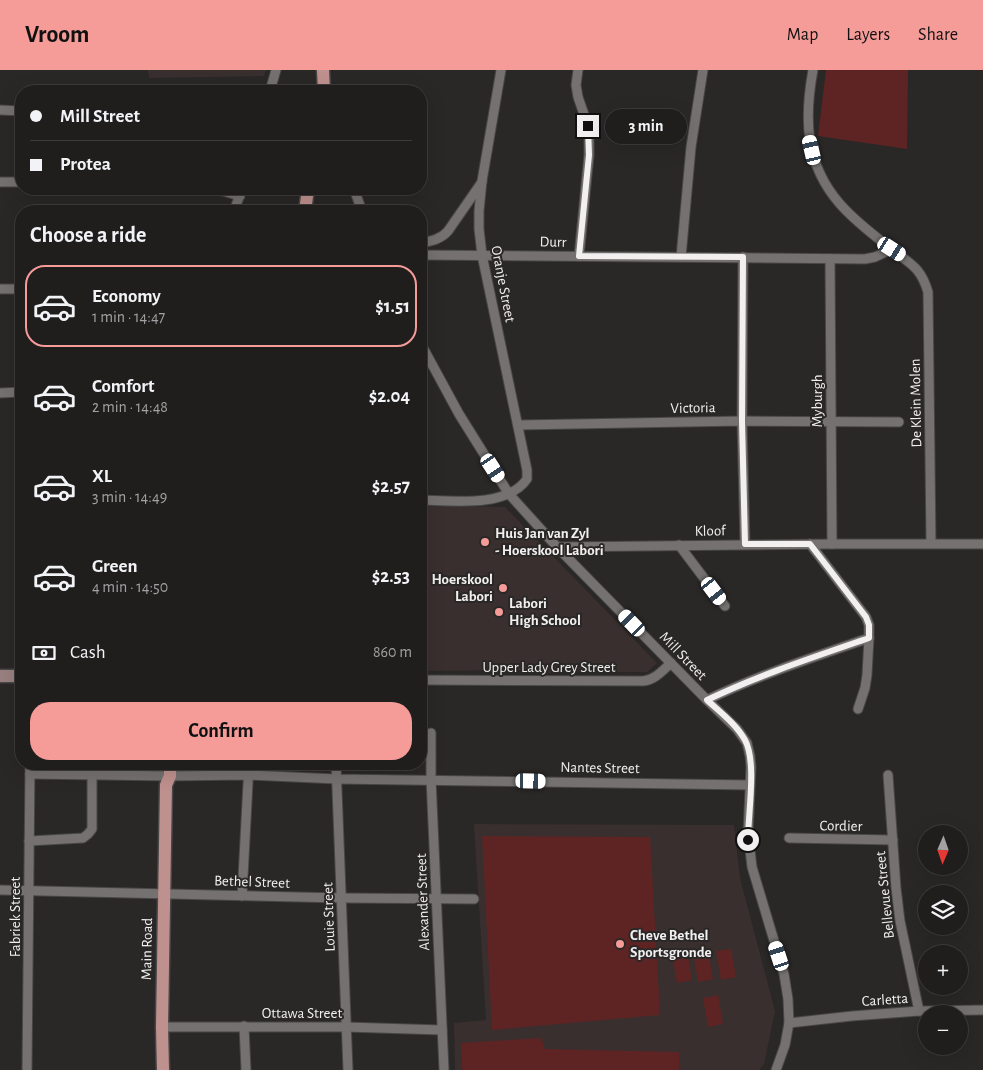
<!DOCTYPE html>
<html lang="en">
<head>
<meta charset="utf-8">
<style>
	:root { --surface:#201d1d; --page:#282626; --text:#f1f3f6; --muted:#a2a2a4; --line:#3d3b3b; --accent:#f59b98 }
	body { margin:0; font-family:"Alegreya Sans",sans-serif; background:var(--page); color:var(--text); height:100vh; display:flex; flex-direction:column; font-size:19px; white-space:nowrap }
	* { box-sizing:border-box; margin:0 }
	p { font-size:16px; color:var(--muted) }
	.icon { flex:none; width:28px; height:28px; fill:none; stroke:currentColor; stroke-width:2; stroke-linecap:round; stroke-linejoin:round }
	.map { position:relative; flex:1; overflow:hidden }
	.panel { position:absolute; left:15px; top:135px; width:412px; height:565px; display:flex; flex-direction:column; background:var(--surface); border-radius:20px; box-shadow:0 5px 20px #0002,0 0 0 1px var(--line) }
	.panel>* { flex:none }
	.banner { position:absolute; left:15px; top:15px; width:412px; height:110px; border-radius:20px; box-shadow:0 5px 20px #0002,0 0 0 1px var(--line); display:grid; align-content:center; height:110px; padding:0 15px; background:var(--surface) }
	.needle { width:32px; rotate:182deg }
	.fabs { position:absolute; left:918px; top:755px; display:grid; gap:10px }
	.fabs a { display:grid; place-items:center; width:50px; height:50px; border-radius:50%; background:var(--surface); box-shadow:0 5px 20px #0002,0 0 0 1px var(--line); font-size:25px }
	.end { position:absolute; width:22px; height:22px; margin:-11px; border:6px solid #f1efef; background:#111; box-shadow:0 0 0 2px #111 }
	.from { border-radius:50% }
	.bubble { position:absolute; height:35px; border-radius:18px; background:var(--surface); box-shadow:0 5px 20px #0002,0 0 0 1px var(--line); font-size:16px; font-weight:600; line-height:35px; text-align:center }
	.car { position:absolute; width:15px; height:30px; margin:-15px -8px; border-radius:6px; box-shadow:0 0 4px 1px #0007; background:linear-gradient(#fff 24%,#345 0 40%,#fff 0 76%,#345 0 86%,#fff 0) }
	.banner b { display:flex; align-items:center; gap:18px; height:48px; font-size:19px }
	.banner b+b { border-top:1px solid var(--line) }
	.banner i { width:12px; height:12px; background:var(--text) }
	ul { padding:0; list-style:none }
	li { display:flex; align-items:center; gap:15px; height:82px; margin:0 10px 8px; padding:0 5px; border:2px solid transparent; border-radius:20px }
	li div { flex:1 }
	li b { display:block; font-size:19px }
	li em { font-style:normal; font-weight:600 }
	li.active { border-color:var(--accent) }
	li>.icon { width:45px; height:45px; stroke-width:1.5 }
	h2 { padding:0 15px; font-size:22px; line-height:60px }
	.pay { display:flex; align-items:center; gap:12px; height:55px; padding:0 15px; font-size:19px }
	.pay p { margin-inline-start:auto }
	.cta { display:flex; gap:10px; margin-top:auto; padding:10px 15px }
	.cta a { flex:1; height:58px; border-radius:20px; background:var(--accent); color:#111; font-size:20px; font-weight:600; line-height:58px; text-align:center }
	header { display:flex; align-items:center; gap:30px; box-sizing:border-box; height:70px; padding:0 25px; background:var(--accent); color:#111 }
	header strong { font-size:24px }
	nav { display:flex; gap:28px; margin-inline-start:auto; font-size:18px }
	.map>svg:first-child { display:block }
</style>
</head>
<body>
<header>
<strong>Vroom</strong>
<nav><a>Map</a><a>Layers</a><a>Share</a></nav>
</header>
<div class="map">
<svg width="983" height="1000" viewBox="0 0 983 1000">
	<rect width="100%" height="100%" fill="#2a2727"/>
	<!-- built -->
	<g fill="#392f2e">
		<path d="M148,0h118l-2,6 -115,2z"/>
		<path d="M422,435l83,2 152,156 -10,9h-12l-112,1 -2,-3 -100,1z"/>
		<path d="M474,754l260,1 6,53 35,133 -11,53 -5,6h-304l-1,-47 32,-3z"/>
	</g>
	<!-- green -->
	<g fill="#5e2424">
		<path d="M826,0h82l-1,79 -89,-13z"/>
		<path d="M482,766l168,1 10,178 -168,15z"/>
		<path d="M731,879l5,28 -15,3 -5,-29z"/>
		<path d="M708,880l5,29 -15,3 -5,-29z"/>
		<path d="M687,882l5,28 -15,3 -5,-29z"/>
		<path d="M718,925l5,29 -15,3 -5,-29z"/>
		<path d="M541,968l4,11 134,3v18h-217l-1,-27z"/>
	</g>
	<g fill="none" stroke-linecap="round" stroke-linejoin="round">
		<defs>
			<g id="street">
				<path d="M578,0l-2,15 2,12 10,29 1,10v19l-10,101"/>
				<path d="M813,0c-9,49 -8,94 27,134 14,16 32,30 49,43 20,17 31,18 39,45l3,251"/>
				<path d="M270,21l6,-21"/>
				<path d="M0,40l21,1"/>
				<path d="M0,112h21"/>
				<path d="M216,119l24,7"/>
				<path d="M354,119l8,22"/>
				<path d="M234,141l8,-22"/>
				<path d="M421,173c11,-2 20,-4 27,-12l34,-49"/>
				<path d="M421,185l444,4 10,-2 17,-8"/>
				<path d="M681,187l10,-110 12,-77"/>
				<path d="M743,187l-1,164 3,123"/>
				<path d="M830,189l2,285"/>
				<path d="M0,219h21"/>
				<path d="M421,274l38,70 50,80 48,53 150,153 30,29 10,14 3,13 1,11 -3,66 4,34 32,107 4,25 1,24 -4,22 -9,25"/>
				<path d="M0,323l21,-1"/>
				<path d="M518,355l224,-4 157,1"/>
				<path d="M421,430c32,1 86,8 106,-21v-9l-45,-215 -3,-26v-18l3,-30 19,-111"/>
				<path d="M679,475l46,61"/>
				<path d="M557,477l275,-3h151"/>
				<path d="M421,610l222,1c12,-1 20,-11 28,-18"/>
				<path d="M707,630c52,-25 107,-43 162,-62v-13l-3,-8 -56,-73"/>
				<path d="M858,639l7,-21 2,-13 2,-37"/>
				<path d="M431,663v46l13,291"/>
				<path d="M336,694l12,306"/>
				<path d="M30,704l140,2 79,-1 88,4 413,6"/>
				<path d="M888,705l8,113 4,33 19,90"/>
				<path d="M789,768l104,2"/>
				<path d="M29,771l54,-3 5,-4 4,-5v-54"/>
				<path d="M0,820l342,8 132,1"/>
				<path d="M242,826l7,-132"/>
				<path d="M789,953l63,-7 67,-5 64,-1"/>
				<path d="M244,956l2,44"/>
				<path d="M162,957h184l96,3"/>
				<path d="M27,1000l3,-306"/>
			</g>
			<path id="secondary" d="M0,606h21"/>
			<g id="primary">
				<path d="M323,0l1,21"/>
				<path d="M305,141l3,-22"/>
				<path d="M163,1000l-1,-43 4,-242 4,-9v-12"/>
			</g>
		</defs>
		<!-- street casing -->
		<use href="#street" stroke="#484646" stroke-width="11"/>
		<!-- secondary casing -->
		<use href="#secondary" stroke="#484646" stroke-width="15"/>
		<!-- primary casing -->
		<use href="#primary" stroke="#484646" stroke-width="15"/>
		<!-- street -->
		<use href="#street" stroke="#757171" stroke-width="9"/>
		<!-- secondary -->
		<use href="#secondary" stroke="#9a8180" stroke-width="12"/>
		<!-- primary -->
		<use href="#primary" stroke="#bf918e" stroke-width="12"/>
	</g>
	<g fill="none" stroke-linecap="round" stroke-linejoin="round">
		<!-- route -->
		<path stroke="#f1efef" stroke-width="6" d="M588,56l1,29 -10,101 164,1 -1,164 3,123h65l56,73 3,8v13c-55,19 -110,37 -162,62 13,12 29,24 38,40 12,22 3,73 3,100"/>
	</g>
	<!-- markers -->
	<g fill="#f59b98" stroke="#2a2727" stroke-width="2">
		<circle cx="485" cy="472" r="5"/>
		<circle cx="503" cy="518" r="5"/>
		<circle cx="499" cy="542" r="5"/>
		<circle cx="620" cy="874" r="5"/>
	</g>
	<g text-anchor="middle" dominant-baseline="central" stroke-width="4" stroke-linejoin="round" paint-order="stroke">
		<!-- street labels -->
		<g font-size="15" fill="#f1efef" stroke="#2a2727">
			<text transform="translate(553 172) rotate(1)">Durr</text>
			<text transform="translate(503 214) rotate(79)">Oranje Street</text>
			<text transform="translate(817 331) rotate(-90)">Myburgh</text>
			<text transform="translate(916 333) rotate(-91)">De Klein Molen</text>
			<text transform="translate(693 338) rotate(-1)">Victoria</text>
			<text transform="translate(710 461) rotate(-1)">Kloof</text>
			<text transform="translate(683 586) rotate(46)">Mill Street</text>
			<text x="549" y="597">Upper Lady Grey Street</text>
			<text transform="translate(600 698) rotate(1)">Nantes Street</text>
			<text transform="translate(841 756) rotate(1)">Cordier</text>
			<text transform="translate(252 812) rotate(2)">Bethel Street</text>
			<text transform="translate(885 825) rotate(-96)">Bellevue Street</text>
			<text transform="translate(423 832) rotate(-92)">Alexander Street</text>
			<text transform="translate(15 847) rotate(-90)">Fabriek Street</text>
			<text transform="translate(329 847) rotate(-92)">Louie Street</text>
			<text transform="translate(147 879) rotate(-89)">Main Road</text>
			<text transform="translate(885 930) rotate(-4)">Carletta</text>
			<text x="302" y="943">Ottawa Street</text>
		</g>
		<!-- poi labels -->
		<g font-size="15" font-weight="bold" fill="#f1efef" stroke="#2a2727" text-anchor="start">
			<text x="495" y="463">Huis Jan van Zyl<tspan x="495" dy="17">- Hoerskool Labori</tspan></text>
			<text x="493" y="509" text-anchor="end">Hoerskool<tspan x="493" dy="17">Labori</tspan></text>
			<text x="509" y="533">Labori<tspan x="509" dy="17">High School</tspan></text>
			<text x="630" y="865">Cheve Bethel<tspan x="630" dy="17">Sportsgronde</tspan></text>
		</g>
	</g>
</svg>
<div class="fabs">
<a><svg class="needle" viewBox="-14 -14 28 28"><path d="M0-13l5 13h-10z" fill="#e53935"/><path d="M0 13l5-13h-10z" fill="#a2a2a4"/></svg></a>
<a><svg class="icon" aria-label="layers" viewBox="0 0 24 24"><path d="M12 4l9 5-9 5-9-5zM3 14l9 5 9-5"/></svg></a>
<a>+</a>
<a>−</a>
</div>
<i class="end from" style="left:748px;top:770px"></i>
<i class="end" style="left:588px;top:56px"></i>
<div class="bubble" style="left:605px;top:39px;width:82px">3 min</div>
<i class="car" style="left:812px;top:80px;rotate:347deg"></i>
<i class="car" style="left:892px;top:179px;rotate:123deg"></i>
<i class="car" style="left:493px;top:398px;rotate:147deg"></i>
<i class="car" style="left:714px;top:521px;rotate:143deg"></i>
<i class="car" style="left:632px;top:553px;rotate:316deg"></i>
<i class="car" style="left:531px;top:711px;rotate:91deg"></i>
<i class="car" style="left:779px;top:886px;rotate:342deg"></i>
<div class="banner">
<b><i class="from"></i>Mill Street</b>
<b><i></i>Protea</b>
</div>
<section class="panel">
<h2>Choose a ride</h2>
<ul>
<li class="active"><svg class="icon" aria-label="car" viewBox="0 0 24 24"><path d="M5 17H2v-5l4-1 3-4h7l3 4 3 1v5h-3M9 17h6M6 11h13"/><circle cx="7" cy="17" r="2"/><circle cx="17" cy="17" r="2"/></svg><div><b>Economy</b><p>1 min · 14:47</p></div><em>$1.51</em></li>
<li><svg class="icon" aria-label="car" viewBox="0 0 24 24"><path d="M5 17H2v-5l4-1 3-4h7l3 4 3 1v5h-3M9 17h6M6 11h13"/><circle cx="7" cy="17" r="2"/><circle cx="17" cy="17" r="2"/></svg><div><b>Comfort</b><p>2 min · 14:48</p></div><em>$2.04</em></li>
<li><svg class="icon" aria-label="car" viewBox="0 0 24 24"><path d="M5 17H2v-5l4-1 3-4h7l3 4 3 1v5h-3M9 17h6M6 11h13"/><circle cx="7" cy="17" r="2"/><circle cx="17" cy="17" r="2"/></svg><div><b>XL</b><p>3 min · 14:49</p></div><em>$2.57</em></li>
<li><svg class="icon" aria-label="car" viewBox="0 0 24 24"><path d="M5 17H2v-5l4-1 3-4h7l3 4 3 1v5h-3M9 17h6M6 11h13"/><circle cx="7" cy="17" r="2"/><circle cx="17" cy="17" r="2"/></svg><div><b>Green</b><p>4 min · 14:50</p></div><em>$2.53</em></li>
</ul>
<div class="pay"><svg class="icon" aria-label="cash" viewBox="0 0 24 24"><path d="M3 7h18v10H3z"/><circle cx="12" cy="12" r="2"/></svg>Cash<p>860 m</p></div>
<div class="cta"><a>Confirm</a></div>
</section>
</div>
</body>
</html>
